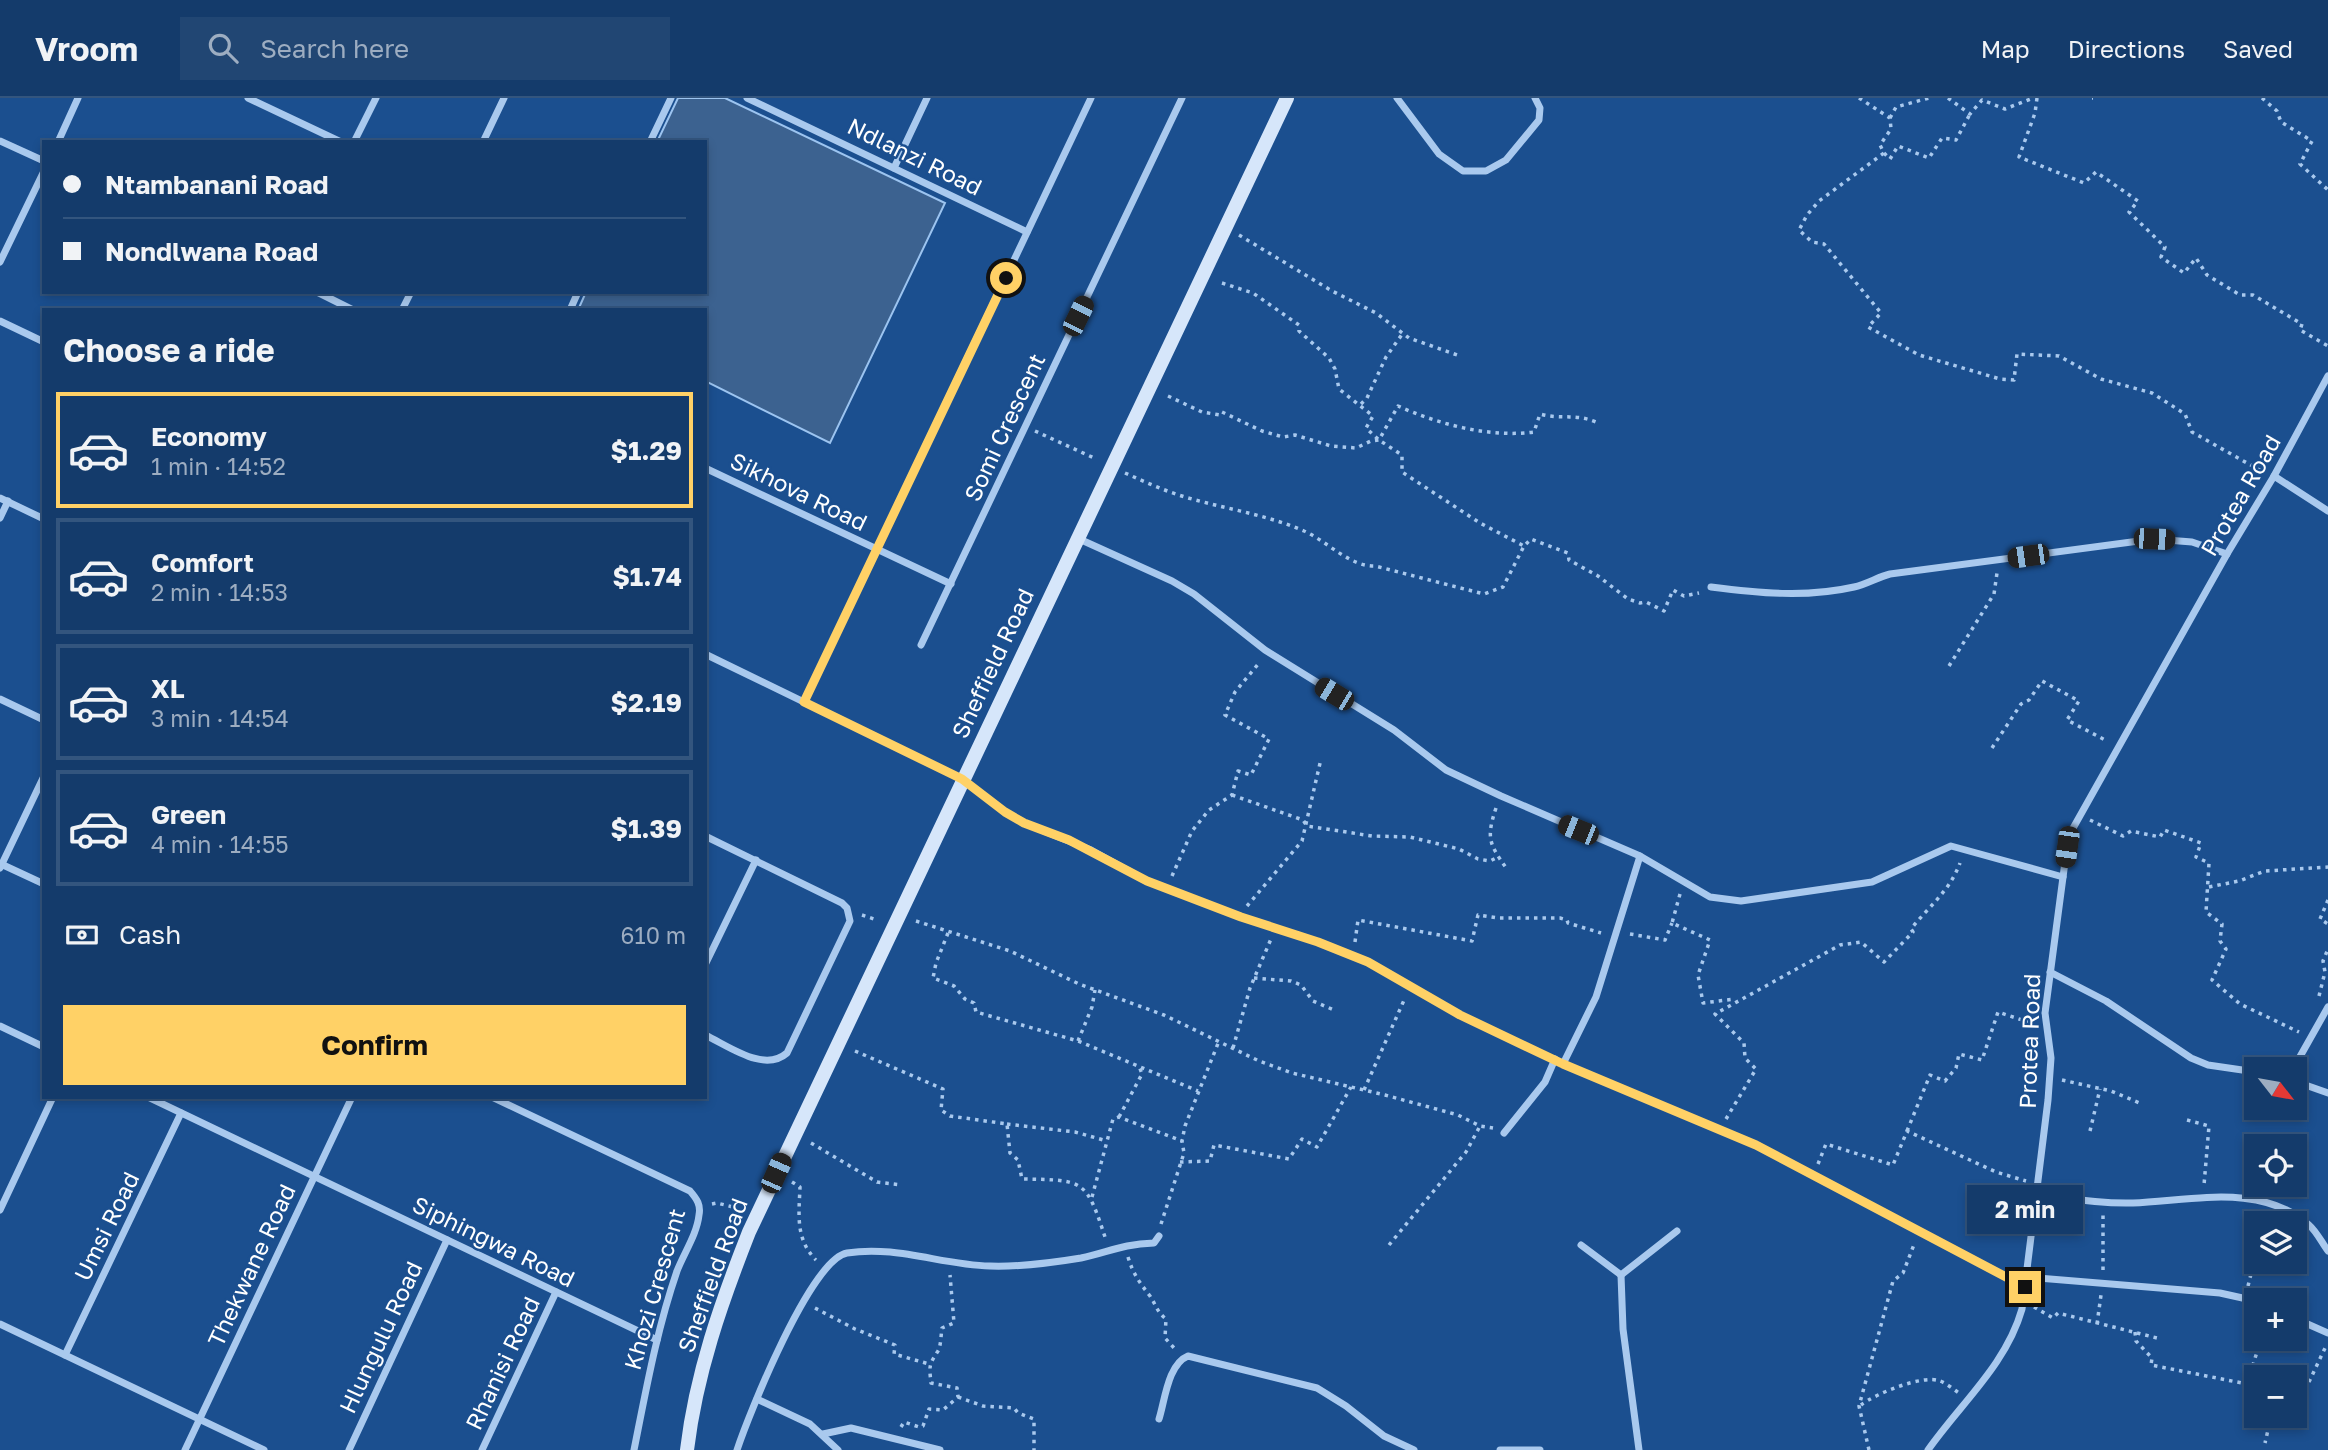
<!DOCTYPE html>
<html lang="en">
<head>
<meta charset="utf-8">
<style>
	:root { --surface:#143b6b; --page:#214673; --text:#f1f3f6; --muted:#9dadc1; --line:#33557e; --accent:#ffd166 }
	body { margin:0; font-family:"Golos Text",sans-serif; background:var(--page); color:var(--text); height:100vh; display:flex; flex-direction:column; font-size:26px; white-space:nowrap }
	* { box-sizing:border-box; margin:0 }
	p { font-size:23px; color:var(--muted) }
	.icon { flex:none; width:38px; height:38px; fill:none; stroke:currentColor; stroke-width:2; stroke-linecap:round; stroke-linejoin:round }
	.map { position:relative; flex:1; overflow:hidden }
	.panel { position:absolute; left:42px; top:210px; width:665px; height:791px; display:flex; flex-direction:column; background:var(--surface); border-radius:0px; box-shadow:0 4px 10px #0003,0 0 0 2px var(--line) }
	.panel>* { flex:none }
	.hud { position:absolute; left:42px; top:42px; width:665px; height:154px; border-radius:0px; box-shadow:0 4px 10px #0003,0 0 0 2px var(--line); display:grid; align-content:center; height:154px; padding:0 21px; background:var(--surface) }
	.needle { width:46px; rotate:121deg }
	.tools { position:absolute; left:2244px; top:959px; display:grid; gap:14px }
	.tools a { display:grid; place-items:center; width:63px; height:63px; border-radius:0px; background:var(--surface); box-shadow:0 4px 10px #0003,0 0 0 2px var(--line); font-size:35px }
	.end { position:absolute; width:32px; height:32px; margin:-16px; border:9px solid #ffd166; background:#111; box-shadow:0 0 0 4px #111 }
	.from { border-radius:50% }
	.bubble { position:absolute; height:49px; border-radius:0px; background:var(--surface); box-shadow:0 4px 10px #0003,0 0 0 2px var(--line); font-size:23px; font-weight:700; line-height:49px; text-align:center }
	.car { position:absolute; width:21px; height:42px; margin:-21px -10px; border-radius:9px; box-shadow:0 0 5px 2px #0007; background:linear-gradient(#222 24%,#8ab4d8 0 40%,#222 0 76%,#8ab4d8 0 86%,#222 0) }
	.hud b { display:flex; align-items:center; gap:24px; height:66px; font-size:26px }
	.hud b+b { border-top:2px solid var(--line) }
	.hud i { width:18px; height:18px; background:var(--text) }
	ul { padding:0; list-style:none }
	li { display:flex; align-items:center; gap:21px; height:116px; margin:0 14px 10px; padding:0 7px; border:4px solid var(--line); border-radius:0px }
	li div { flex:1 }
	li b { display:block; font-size:26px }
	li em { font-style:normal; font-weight:700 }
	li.active { border-color:var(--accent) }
	li>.icon { width:63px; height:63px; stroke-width:1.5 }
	h2 { padding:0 21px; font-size:32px; line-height:84px }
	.pay { display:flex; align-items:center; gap:18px; height:77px; padding:0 21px; font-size:26px }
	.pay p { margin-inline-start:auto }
	.button { display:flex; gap:14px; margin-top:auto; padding:14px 21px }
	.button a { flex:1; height:80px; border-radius:0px; background:var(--accent); color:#111; font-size:28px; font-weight:700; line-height:80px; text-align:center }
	header { display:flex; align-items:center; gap:42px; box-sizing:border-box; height:98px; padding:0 35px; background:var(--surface); border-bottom:2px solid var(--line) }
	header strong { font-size:33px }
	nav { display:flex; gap:38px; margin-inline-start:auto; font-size:24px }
	.search { width:490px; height:63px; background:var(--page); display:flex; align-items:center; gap:18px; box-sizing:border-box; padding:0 24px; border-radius:0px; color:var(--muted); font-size:26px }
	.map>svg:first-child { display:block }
</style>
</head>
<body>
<header>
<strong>Vroom</strong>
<div class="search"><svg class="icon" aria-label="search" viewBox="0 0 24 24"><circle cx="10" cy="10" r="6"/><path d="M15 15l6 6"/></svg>Search here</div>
<nav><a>Map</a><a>Directions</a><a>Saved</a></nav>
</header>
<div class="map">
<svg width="2328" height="1352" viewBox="0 0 2328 1352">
	<rect width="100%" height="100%" fill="#1b4f8f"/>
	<!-- water -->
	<path fill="#3c6290" stroke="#9cc4f0" stroke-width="2" d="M678,0h47l220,105 -115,240 -125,-62v-71h-127l8,-18h119v-150h-48z"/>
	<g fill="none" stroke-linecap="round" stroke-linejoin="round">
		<!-- path -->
		<g stroke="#a9c9ee" stroke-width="3.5" stroke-dasharray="3.5 5" stroke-linecap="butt">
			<path d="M1859,0l31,20 1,11 -11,16 4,8 -65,48 -12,14 -8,15 13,12 12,2 57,69 -13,14 51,28 81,24 14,1 3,-26 42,2 42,23 51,14 33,21 7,18 71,40"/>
			<path d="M1948,0l22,16 12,-14 23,9 28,-11"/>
			<path d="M2037,0l-2,15 -16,44 65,26 12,-11 42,29 -9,11 36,35 -4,10 23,16 12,-15 11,17 33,20h13l49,29 -2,6 28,16"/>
			<path d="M2092,0h1"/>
			<path d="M2262,0l15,13 4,11 31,19 -12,23 28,26"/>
			<path d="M1890,20l6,-11 33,-9"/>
			<path d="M1884,55l6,6 8,-13 31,12 13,-20 14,2 14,-26"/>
			<path d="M1239,137l93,56 44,22 33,25 51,18"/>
			<path d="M1222,185l31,10 46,32v6l30,27 6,11 4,20 34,27 -7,12 13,12 23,15v17l78,51 44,23"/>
			<path d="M1168,298l34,16 18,3 2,-3 40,19 21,6 12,-2 36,11 25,2 15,-7 8,-1 19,-34c40,18 91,32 136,26l6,-18c23,6 34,-1 56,8"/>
			<path d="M1361,306l6,-6 19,-41 17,-24"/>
			<path d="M1035,333l59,27"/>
			<path d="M1125,375c20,9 40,18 60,24 40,12 80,17 119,34 23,10 46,36 71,35l109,28 19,-7 21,-41 7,-7 37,14 1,7 29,16 30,23 12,4 6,-1 18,9 9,-21 11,6 15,-3"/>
			<path d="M1949,568l45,-72 3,-21"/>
			<path d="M1992,650l29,-44 8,-4 13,-19 37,20 -12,19 40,21"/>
			<path d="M1232,697l71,25 4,6 65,10 38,1 49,12 19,10 12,2 8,-4"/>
			<path d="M1496,710c-10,30 -7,36 11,61"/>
			<path d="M2090,722l33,16 8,-5 29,6 4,-7 37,13 -5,14 13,6 -3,49 16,12 -2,17 6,8 -14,31 28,24 59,28"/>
			<path d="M1172,778l20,-45 17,-21 23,-15 6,-24 13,4 18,-36 -44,-24 10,-23 24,-29"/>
			<path d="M2209,789l30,-6 26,-10 63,-4"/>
			<path d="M1680,796l-8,29 38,17 -12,35 5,28 32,-4"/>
			<path d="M2328,802l-8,19 8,5"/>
			<path d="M1247,808l55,-65 19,-82"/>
			<path d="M862,817l12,4"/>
			<path d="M916,823l94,30 69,33 85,31 95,46 33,12 93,22 73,20 22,11 13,2"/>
			<path d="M948,835l-12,30 -3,15 21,8 11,13 9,4 2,9 102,29 120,50"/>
			<path d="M1630,836l35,6 7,-17"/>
			<path d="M1355,844l3,-22 114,21 6,-26 20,3h62l7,2 1,3 33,10"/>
			<path d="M1254,880l37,3 10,4 12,16 21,9"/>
			<path d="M2319,898l6,-24 -2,-11 5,-12"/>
			<path d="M1078,943l14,-34 3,-17"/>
			<path d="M1233,950l17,-60 21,-49"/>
			<path d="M855,953l88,38 -2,21 9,6 57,8 3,29 8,7 4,19c63,1 64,0 84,61"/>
			<path d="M2062,982l49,11 31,13"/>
			<path d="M1364,992l41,-92"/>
			<path d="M1119,1019l23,-43 -3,-8"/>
			<path d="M1726,1021l30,-50 -11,-11 -1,-15 -29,-29 125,-69 21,-3 23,20 29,-30 -2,-3c19,-24 38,-37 49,-66"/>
			<path d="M2187,1022l22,6 -5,59"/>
			<path d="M1007,1026l68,8 32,9"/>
			<path d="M1907,1033l23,-56 15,6 11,-13 3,-14 23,6 16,-48 36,12"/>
			<path d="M2090,1033l10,-42"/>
			<path d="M811,1045l66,39 25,3"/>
			<path d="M2294,1056l12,-22"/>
			<path d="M1180,1064l30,-1 4,-16 75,14 13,-20 15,8 34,-60"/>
			<path d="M1818,1066l8,-20 67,21 14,-34 89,41 30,9"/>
			<path d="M792,1084l8,5c-1,27 -5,52 16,73"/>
			<path d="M1092,1099l21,-78 6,-2 63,24"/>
			<path d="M712,1106l5,-1 20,5"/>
			<path d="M1161,1126l23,-71 -2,-12 3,-15 34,-85"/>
			<path d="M1389,1147l77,-93 14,-26"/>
			<path d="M1128,1159c5,17 12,26 22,39 6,9 7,16 16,23l-1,19 10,11"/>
			<path d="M2103,1172v-55"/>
			<path d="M2248,1188l8,-32"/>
			<path d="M2034,1209l19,11 5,-5 103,26"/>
			<path d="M815,1210l40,21 40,16 -1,9 35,10"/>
			<path d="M2097,1226l4,-29"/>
			<path d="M2135,1234l1,9 16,17 -1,7 96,19"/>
			<path d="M2277,1279l6,-3 7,3"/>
			<path d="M2294,1281l14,5 18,-38"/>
			<path d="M2256,1298l-9,-12 14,-45"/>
			<path d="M958,1299l25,9 31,2 4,5 16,6v31"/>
			<path d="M1861,1307c14,-11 62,-31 79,-24 6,2 13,8 19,12"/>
			<path d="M2264,1318l4,14 -3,13"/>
			<path d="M901,1329l3,-5 15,5 4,-1 6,-17 14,1 15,-13 -1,-9 -26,-5c-2,-18 -2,-18 7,-32 3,-5 3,-17 4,-23l12,-5 -4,-48"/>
			<path d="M1869,1352l-10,-44 34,-125 10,-8 12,-31"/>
		</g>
		<!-- street -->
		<g stroke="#a9c9ee" stroke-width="7">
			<path d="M248,0l93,44"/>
			<path d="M747,0l280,134"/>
			<path d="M1397,0l42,56 24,17h23l20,-11 33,-40 1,-12 -5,-10"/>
			<path d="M0,43l44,20"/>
			<path d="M58,44l20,-44"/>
			<path d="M354,44l22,-44"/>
			<path d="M483,44l21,-44"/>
			<path d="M650,44l21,-44"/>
			<path d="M894,70l33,-70"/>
			<path d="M0,164l44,-91"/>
			<path d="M317,194l36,18"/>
			<path d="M402,212l9,-18"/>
			<path d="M570,212l8,-18"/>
			<path d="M0,223l44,21"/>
			<path d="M705,370l246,116"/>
			<path d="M2274,378l54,35"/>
			<path d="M0,400l44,21"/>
			<path d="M0,420l8,-17"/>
			<path d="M1077,440l95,43 22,13 71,56 129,80 52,40 55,26 139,60 70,41 31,4 131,-19 79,-36 112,31"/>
			<path d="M1711,489c47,6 95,11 143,0 13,-3 24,-10 36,-13l264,-35 38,3 35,12"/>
			<path d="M921,547l261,-547"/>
			<path d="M705,556l257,125 43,33 19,11 67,27 56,31 94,36 77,25 50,20 92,53 103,49 193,81 269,142"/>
			<path d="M0,601l44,21"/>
			<path d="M804,604l287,-604"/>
			<path d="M705,738l137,67 5,5 3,13 -63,132c-23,20 -58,-7 -82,-18"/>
			<path d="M1,766l43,20"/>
			<path d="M0,770l44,-92"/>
			<path d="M705,867l51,-105"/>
			<path d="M2050,874l56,29 85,57 17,7 48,7"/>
			<path d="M0,928l44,21"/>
			<path d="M1563,966l33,-67 44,-141"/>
			<path d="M2293,971l35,-62"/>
			<path d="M2294,983l34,12"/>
			<path d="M148,999l509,243"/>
			<path d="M492,999l198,94c7,8 11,14 9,24 -2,19 -15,38 -22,56 -20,58 -31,119 -43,179"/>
			<path d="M1504,1035l41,-51 10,-23"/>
			<path d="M2036,1096c32,4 65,10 97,9 57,-2 128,-21 176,22 8,7 13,18 19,26"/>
			<path d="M0,1112l53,-113"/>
			<path d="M1581,1147l40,30"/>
			<path d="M1621,1177l2,54 16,121"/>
			<path d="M1621,1177l56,-44"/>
			<path d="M2027,1179l193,16 36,8"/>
			<path d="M2294,1220l34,15"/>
			<path d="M0,1226l264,126"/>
			<path d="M65,1257l116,-242"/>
			<path d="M757,1301l53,25 28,26"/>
			<path d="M1159,1321c6,-19 9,-55 29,-63l129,32 29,18 38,30 30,14"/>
			<path d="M823,1336l28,-6 89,22"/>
			<path d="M185,1352l167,-353"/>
			<path d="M349,1352l98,-210"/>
			<path d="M482,1352l74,-158"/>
			<path d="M737,1352c12,-36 74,-191 110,-197 49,-8 95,12 143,13 30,1 61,-3 91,-8 28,-6 41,-14 73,-15l5,-7"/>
			<path d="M1500,1352h40"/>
			<path d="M1928,1352c33,-47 78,-85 94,-141l26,-209 3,-42 -6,-45 22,-166 5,-17 155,-276 47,-78 54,-100"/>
		</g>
		<!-- secondary -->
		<path stroke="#d6e6fa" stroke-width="14" d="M687,1352c9,-76 34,-147 62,-218l538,-1134"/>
	</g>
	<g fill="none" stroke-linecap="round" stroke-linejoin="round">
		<!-- route -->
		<path stroke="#ffd166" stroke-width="9" d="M1006,180l-202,424 158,77 43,33 19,11 45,17 78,41 94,36 77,25 50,20 92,53 103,49 193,81 269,142"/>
	</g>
	<g text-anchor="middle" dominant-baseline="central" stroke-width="5" stroke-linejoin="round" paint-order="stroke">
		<!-- street labels -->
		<g font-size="23" fill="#fff" stroke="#1b4f8f">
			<text transform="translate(915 58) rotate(26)">Ndlanzi Road</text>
			<text transform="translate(1004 329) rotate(-65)">Somi Crescent</text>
			<text transform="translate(799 393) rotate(26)">Sikhova Road</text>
			<text transform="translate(2240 397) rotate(-60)">Protea Road</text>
			<text transform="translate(992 565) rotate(-65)">Sheffield Road</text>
			<text transform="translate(2029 943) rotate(-88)">Protea Road</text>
			<text transform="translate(106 1128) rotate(-64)">Umsi Road</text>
			<text transform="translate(494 1143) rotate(26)">Siphingwa Road</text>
			<text transform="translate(251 1167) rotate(-65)">Thekwane Road</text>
			<text transform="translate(712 1177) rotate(-70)">Sheffield Road</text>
			<text transform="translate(654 1191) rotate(-74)">Khozi Crescent</text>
			<text transform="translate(380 1239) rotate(-65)">Hlungulu Road</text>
			<text transform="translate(502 1265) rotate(-65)">Rhanisi Road</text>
		</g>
	</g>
</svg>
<div class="tools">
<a><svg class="needle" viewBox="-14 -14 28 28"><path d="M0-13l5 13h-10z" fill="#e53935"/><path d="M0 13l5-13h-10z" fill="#9dadc1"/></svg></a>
<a><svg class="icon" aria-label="locate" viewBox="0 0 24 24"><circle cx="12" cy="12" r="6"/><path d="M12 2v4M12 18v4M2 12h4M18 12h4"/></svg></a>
<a><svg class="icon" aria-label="layers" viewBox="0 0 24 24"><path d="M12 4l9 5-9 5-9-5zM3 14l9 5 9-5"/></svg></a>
<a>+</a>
<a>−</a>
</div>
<i class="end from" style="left:1006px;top:180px"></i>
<i class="end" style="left:2025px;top:1189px"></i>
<div class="bubble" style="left:1967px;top:1087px;width:116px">2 min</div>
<i class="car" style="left:1078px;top:218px;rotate:26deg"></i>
<i class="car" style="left:2154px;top:441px;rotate:92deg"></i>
<i class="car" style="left:2028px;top:458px;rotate:262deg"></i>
<i class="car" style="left:1334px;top:596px;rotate:301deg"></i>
<i class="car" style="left:1578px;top:732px;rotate:292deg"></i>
<i class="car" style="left:2067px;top:749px;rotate:188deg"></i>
<i class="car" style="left:776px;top:1075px;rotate:24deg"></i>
<div class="hud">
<b><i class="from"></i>Ntambanani Road</b>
<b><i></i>Nondlwana Road</b>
</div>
<section class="panel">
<h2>Choose a ride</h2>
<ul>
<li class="active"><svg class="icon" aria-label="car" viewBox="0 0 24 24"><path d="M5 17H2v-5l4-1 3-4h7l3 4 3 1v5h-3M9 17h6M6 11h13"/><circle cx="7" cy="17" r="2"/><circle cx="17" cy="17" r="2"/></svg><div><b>Economy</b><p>1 min · 14:52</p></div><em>$1.29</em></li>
<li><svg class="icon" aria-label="car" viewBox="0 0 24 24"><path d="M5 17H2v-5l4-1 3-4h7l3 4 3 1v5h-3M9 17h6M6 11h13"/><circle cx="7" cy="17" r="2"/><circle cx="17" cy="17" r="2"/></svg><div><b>Comfort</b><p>2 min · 14:53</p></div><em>$1.74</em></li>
<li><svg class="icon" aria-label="car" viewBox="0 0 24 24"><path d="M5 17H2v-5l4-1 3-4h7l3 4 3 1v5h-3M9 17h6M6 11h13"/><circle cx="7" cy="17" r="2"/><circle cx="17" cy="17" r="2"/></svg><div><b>XL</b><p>3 min · 14:54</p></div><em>$2.19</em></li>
<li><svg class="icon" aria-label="car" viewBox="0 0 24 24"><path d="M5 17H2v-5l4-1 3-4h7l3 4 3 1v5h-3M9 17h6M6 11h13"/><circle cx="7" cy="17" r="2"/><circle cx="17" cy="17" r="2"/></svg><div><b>Green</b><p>4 min · 14:55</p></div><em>$1.39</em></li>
</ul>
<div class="pay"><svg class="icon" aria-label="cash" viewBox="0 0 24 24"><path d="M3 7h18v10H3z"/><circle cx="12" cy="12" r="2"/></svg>Cash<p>610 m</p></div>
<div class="button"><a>Confirm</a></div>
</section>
</div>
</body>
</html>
